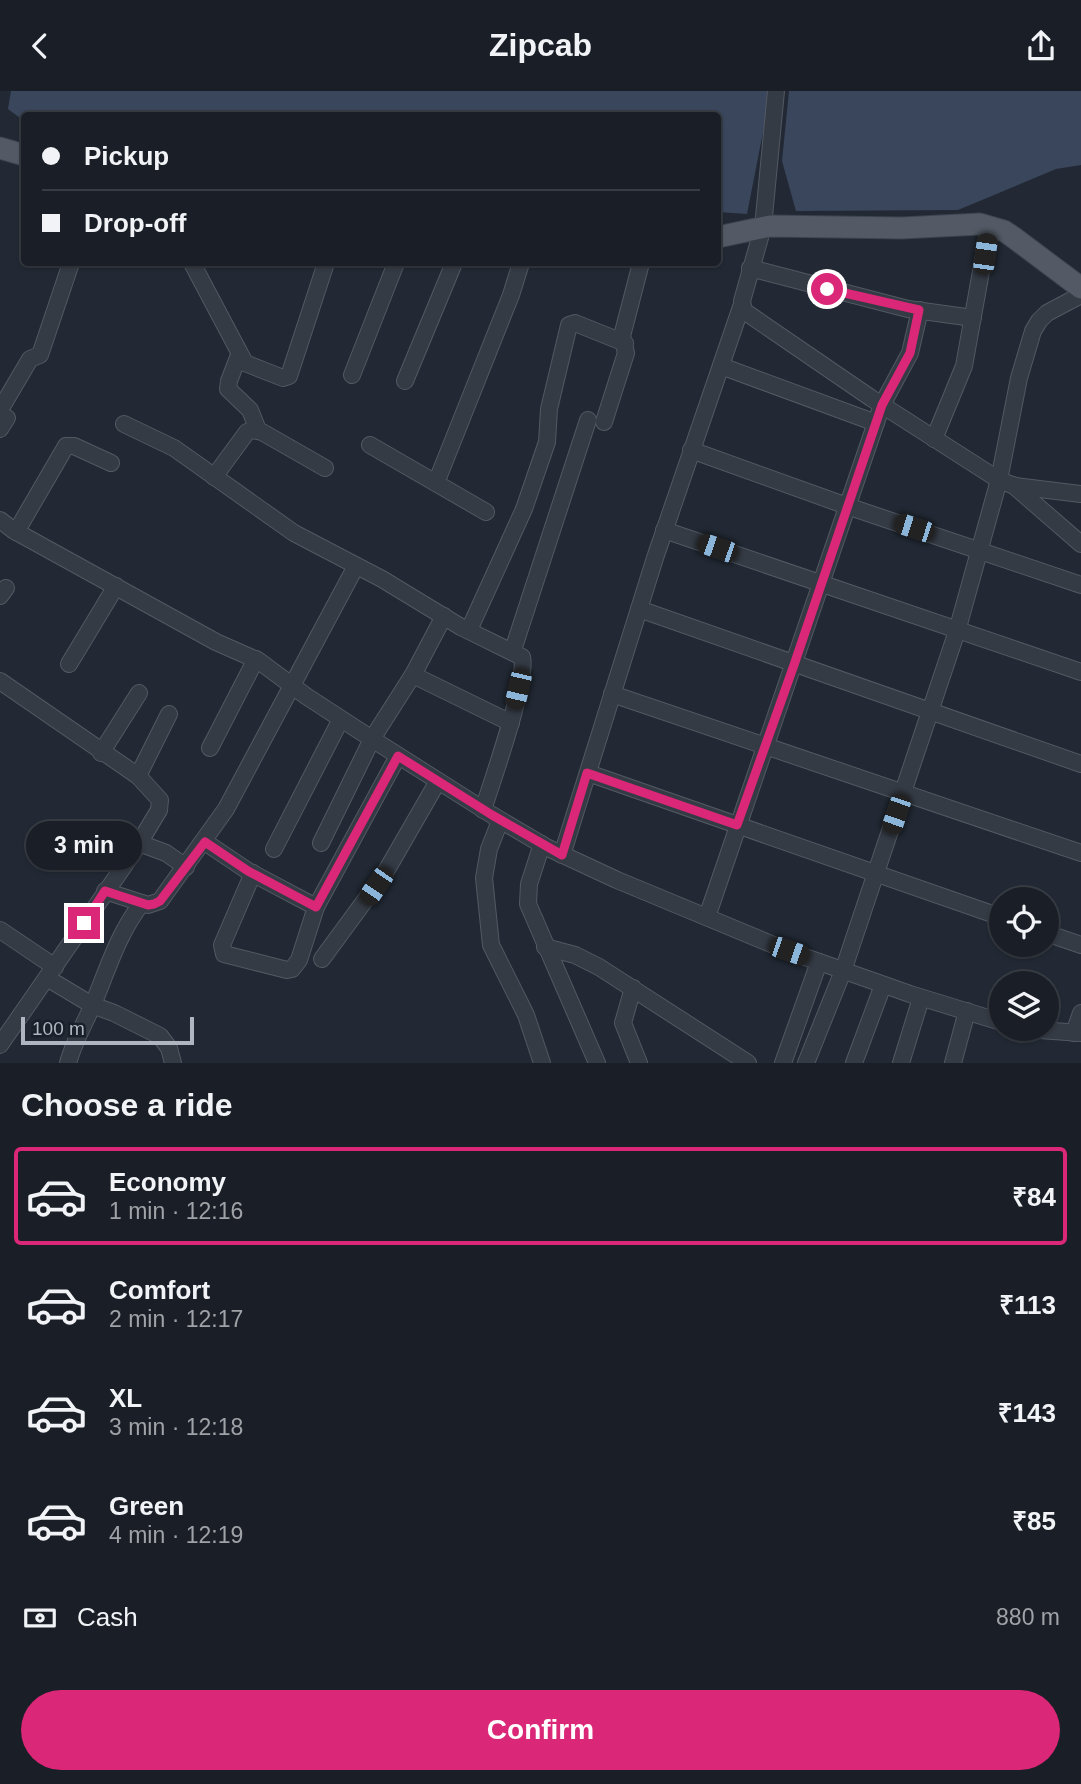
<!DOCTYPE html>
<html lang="en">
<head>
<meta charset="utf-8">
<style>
	:root { --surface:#1a1f27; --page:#272c33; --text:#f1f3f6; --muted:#9fa2a7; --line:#383d44; --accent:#db2777 }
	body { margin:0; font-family:Arial,sans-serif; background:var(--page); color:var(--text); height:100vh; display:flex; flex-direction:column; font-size:26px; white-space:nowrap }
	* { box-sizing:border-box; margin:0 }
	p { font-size:23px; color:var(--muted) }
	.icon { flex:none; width:38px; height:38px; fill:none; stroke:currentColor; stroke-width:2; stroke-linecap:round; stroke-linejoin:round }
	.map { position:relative; height:972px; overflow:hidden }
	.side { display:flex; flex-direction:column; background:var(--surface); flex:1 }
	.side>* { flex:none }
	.banner { position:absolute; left:21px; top:21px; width:700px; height:154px; border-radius:7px; box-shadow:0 2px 5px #0004,0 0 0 2px var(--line); display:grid; align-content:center; height:154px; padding:0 21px; background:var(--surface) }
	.buttons { position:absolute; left:989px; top:796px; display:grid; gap:14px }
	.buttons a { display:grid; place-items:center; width:70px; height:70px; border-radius:50%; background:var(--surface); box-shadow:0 2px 5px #0004,0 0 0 2px var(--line); font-size:35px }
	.scale { position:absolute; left:21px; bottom:18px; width:173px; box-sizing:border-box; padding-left:7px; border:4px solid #afb6c2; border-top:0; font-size:19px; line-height:24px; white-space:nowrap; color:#afb6c2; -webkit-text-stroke:5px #1a202a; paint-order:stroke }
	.end { position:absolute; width:32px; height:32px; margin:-16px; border:9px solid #db2777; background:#fff; box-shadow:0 0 0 4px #fff }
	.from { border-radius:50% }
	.bubble { position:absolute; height:49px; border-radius:24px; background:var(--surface); box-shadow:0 2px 5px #0004,0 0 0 2px var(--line); font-size:23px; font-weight:700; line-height:49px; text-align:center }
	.car { position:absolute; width:21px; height:42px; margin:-21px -10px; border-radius:9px; box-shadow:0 0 5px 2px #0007; background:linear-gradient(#222 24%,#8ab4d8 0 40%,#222 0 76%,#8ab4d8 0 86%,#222 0) }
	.banner b { display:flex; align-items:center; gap:24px; height:66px; font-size:26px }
	.banner b+b { border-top:2px solid var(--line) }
	.banner i { width:18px; height:18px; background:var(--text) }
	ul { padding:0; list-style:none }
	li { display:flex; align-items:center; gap:21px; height:98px; margin:0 14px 10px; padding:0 7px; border:4px solid transparent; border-radius:7px }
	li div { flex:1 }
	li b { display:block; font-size:26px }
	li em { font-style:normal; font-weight:700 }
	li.on { border-color:var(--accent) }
	li>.icon { width:63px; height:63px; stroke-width:1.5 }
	h2 { padding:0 21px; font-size:32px; line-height:84px }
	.pay { display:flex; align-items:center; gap:18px; height:77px; padding:0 21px; font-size:26px }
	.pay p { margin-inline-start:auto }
	.button { display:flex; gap:14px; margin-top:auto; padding:14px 21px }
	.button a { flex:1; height:80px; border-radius:42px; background:var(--accent); color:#fff; font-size:28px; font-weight:700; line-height:80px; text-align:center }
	header { display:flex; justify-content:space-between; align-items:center; height:91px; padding:0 21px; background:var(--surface); font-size:32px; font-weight:700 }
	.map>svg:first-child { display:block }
</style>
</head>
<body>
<header><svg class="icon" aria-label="back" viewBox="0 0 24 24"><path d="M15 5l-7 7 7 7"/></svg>Zipcab<svg class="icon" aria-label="share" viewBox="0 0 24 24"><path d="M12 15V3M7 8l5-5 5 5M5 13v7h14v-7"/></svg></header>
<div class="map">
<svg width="1081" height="972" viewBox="0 0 1081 972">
	<rect width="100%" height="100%" fill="#222934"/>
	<!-- water -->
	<g fill="#39465c">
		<path d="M11,0h760l-24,123 -29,-2v-97h-694v6l-16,-12z"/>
		<path d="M789,0h292v74l-25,4 -98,41 -162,1 -14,-50z"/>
	</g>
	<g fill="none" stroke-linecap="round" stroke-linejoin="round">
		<defs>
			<g id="minor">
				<path d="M776,0l-13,136 -21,74 2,10 127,87 128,82 16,6 66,8"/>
				<path d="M192,172l53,100 38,15 6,-2 37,-113"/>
				<path d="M750,177l158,41 65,9"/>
				<path d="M239,264l-10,26 -1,8 22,21 8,20"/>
				<path d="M721,275l155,57"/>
				<path d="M352,284l44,-112"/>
				<path d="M405,290l49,-118"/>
				<path d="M0,319l30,-51 10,-4 31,-92"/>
				<path d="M604,331l22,-69 -4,-17 19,-73"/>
				<path d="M124,333l50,24 120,85 88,46 79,48 61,30c6,24 -30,124 -39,153"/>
				<path d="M0,338l7,-11"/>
				<path d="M934,348l30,-73 25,-139"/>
				<path d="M370,354l116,67"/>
				<path d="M691,359l156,56 234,79"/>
				<path d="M214,386l33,-45 5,-2 10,2 63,36"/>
				<path d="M436,392l75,-188 10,-32"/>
				<path d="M1013,394l68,59"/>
				<path d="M0,429l13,10 203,112 43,19 47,35 66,43 120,76 54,32 71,33 171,71 122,43 91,28"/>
				<path d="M664,439l417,142"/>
				<path d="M16,441l50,-86h8l37,17"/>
				<path d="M0,505l6,-8"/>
				<path d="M639,518l442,155"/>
				<path d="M469,539l55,-121 23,-67 2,-33 20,-84 6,-2 50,20"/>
				<path d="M513,559l75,-230"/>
				<path d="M69,573l47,-78"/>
				<path d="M413,584l98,48"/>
				<path d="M0,590l138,95 22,24 -1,10 -24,40 -135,195"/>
				<path d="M612,603l469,159"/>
				<path d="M210,657l46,-89"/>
				<path d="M101,662l38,-60"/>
				<path d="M588,682l413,144"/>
				<path d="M138,685l31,-62"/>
				<path d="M500,730l-11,28 -5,29 7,67 35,70 16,48"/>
				<path d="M205,751l43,29 68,36"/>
				<path d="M139,752l27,10 20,14"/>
				<path d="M321,752l51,-104 42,-66 30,-57"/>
				<path d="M542,753l-13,40 -1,20 69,159"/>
				<path d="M274,758l67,-130"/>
				<path d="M562,764l93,-297 86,-251"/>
				<path d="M253,782l-31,72 2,9 63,16 5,-1 7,-9 17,-53 82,-151"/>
				<path d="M105,800l43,14 12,-4 66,-92 130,-243"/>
				<path d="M707,826l175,-512 28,-52 10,-43"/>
				<path d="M0,839l55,37"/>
				<path d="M1046,842l35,12"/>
				<path d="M545,856l30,8 24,12 149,96"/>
				<path d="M322,868l63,-86 53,-92"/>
				<path d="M47,887l45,27 22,8 46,23 9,12 4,15"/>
				<path d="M633,897l-10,35 16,40"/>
				<path d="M1026,938l55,4"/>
				<path d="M1074,942l7,-20"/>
				<path d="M68,972c6,-22 17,-40 26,-61 14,-34 25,-70 48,-99"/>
				<path d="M783,972l36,-101"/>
				<path d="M806,972l37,-92 114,-340 42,-151 20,-102 14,-47 6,-10 8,-8 34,-18"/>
				<path d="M854,972l29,-78"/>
				<path d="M901,972l20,-65"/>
				<path d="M953,972l14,-52"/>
			</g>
			<g id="major">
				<path d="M0,57l24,7"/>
				<path d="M718,146l52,-11 132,2 78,-4 24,7 9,6 68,51"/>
			</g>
		</defs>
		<!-- minor casing -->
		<use href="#minor" stroke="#525963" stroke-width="18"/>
		<!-- major casing -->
		<use href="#major" stroke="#3e444f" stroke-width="23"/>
		<!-- minor -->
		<use href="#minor" stroke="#353b45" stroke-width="16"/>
		<!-- major -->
		<use href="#major" stroke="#535a65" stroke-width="21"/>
	</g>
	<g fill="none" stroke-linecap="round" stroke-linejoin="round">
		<!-- route -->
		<path stroke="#db2777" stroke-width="9" d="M84,832l21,-32 43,14 6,-1 6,-3 45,-59 43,29 68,36 82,-151 94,59 70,40 25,-82 150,52 57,-160 88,-260 28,-52 9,-43 -92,-21"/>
	</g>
</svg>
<div class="buttons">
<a><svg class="icon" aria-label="locate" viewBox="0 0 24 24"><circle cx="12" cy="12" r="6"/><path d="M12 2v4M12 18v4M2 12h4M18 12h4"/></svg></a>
<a><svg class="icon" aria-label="layers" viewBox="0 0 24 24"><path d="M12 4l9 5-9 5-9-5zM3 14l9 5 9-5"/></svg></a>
</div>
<div class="scale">100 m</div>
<i class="end from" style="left:827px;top:198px"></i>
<i class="end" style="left:84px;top:832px"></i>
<div class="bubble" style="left:26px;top:730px;width:116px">3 min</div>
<i class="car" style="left:985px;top:163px;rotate:8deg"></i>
<i class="car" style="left:914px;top:437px;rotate:288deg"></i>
<i class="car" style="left:717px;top:457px;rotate:289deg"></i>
<i class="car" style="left:518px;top:598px;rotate:193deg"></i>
<i class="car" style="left:896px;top:723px;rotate:199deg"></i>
<i class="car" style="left:376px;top:795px;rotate:214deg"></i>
<i class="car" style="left:789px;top:860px;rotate:109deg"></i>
<div class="banner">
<b><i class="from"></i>Pickup</b>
<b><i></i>Drop-off</b>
</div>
</div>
<section class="side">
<h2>Choose a ride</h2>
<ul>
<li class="on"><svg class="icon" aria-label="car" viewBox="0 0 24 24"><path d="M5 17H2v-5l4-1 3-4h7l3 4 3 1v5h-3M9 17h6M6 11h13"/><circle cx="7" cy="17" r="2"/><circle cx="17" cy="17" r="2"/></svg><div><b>Economy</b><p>1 min · 12:16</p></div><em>₹84</em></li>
<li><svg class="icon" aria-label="car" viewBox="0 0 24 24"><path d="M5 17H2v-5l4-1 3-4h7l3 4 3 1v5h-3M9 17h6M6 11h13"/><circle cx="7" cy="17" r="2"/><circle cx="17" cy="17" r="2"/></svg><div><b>Comfort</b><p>2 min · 12:17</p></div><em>₹113</em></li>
<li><svg class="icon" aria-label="car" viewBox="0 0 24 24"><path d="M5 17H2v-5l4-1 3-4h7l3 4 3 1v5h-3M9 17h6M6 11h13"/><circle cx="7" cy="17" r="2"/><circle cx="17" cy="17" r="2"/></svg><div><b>XL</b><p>3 min · 12:18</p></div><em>₹143</em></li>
<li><svg class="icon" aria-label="car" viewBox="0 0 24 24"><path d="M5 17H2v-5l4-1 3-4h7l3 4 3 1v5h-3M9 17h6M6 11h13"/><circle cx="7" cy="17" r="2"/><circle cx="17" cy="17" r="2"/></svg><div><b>Green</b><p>4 min · 12:19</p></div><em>₹85</em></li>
</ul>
<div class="pay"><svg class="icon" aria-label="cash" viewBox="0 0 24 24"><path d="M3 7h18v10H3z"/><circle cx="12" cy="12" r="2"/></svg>Cash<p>880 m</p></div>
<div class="button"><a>Confirm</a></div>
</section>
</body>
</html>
